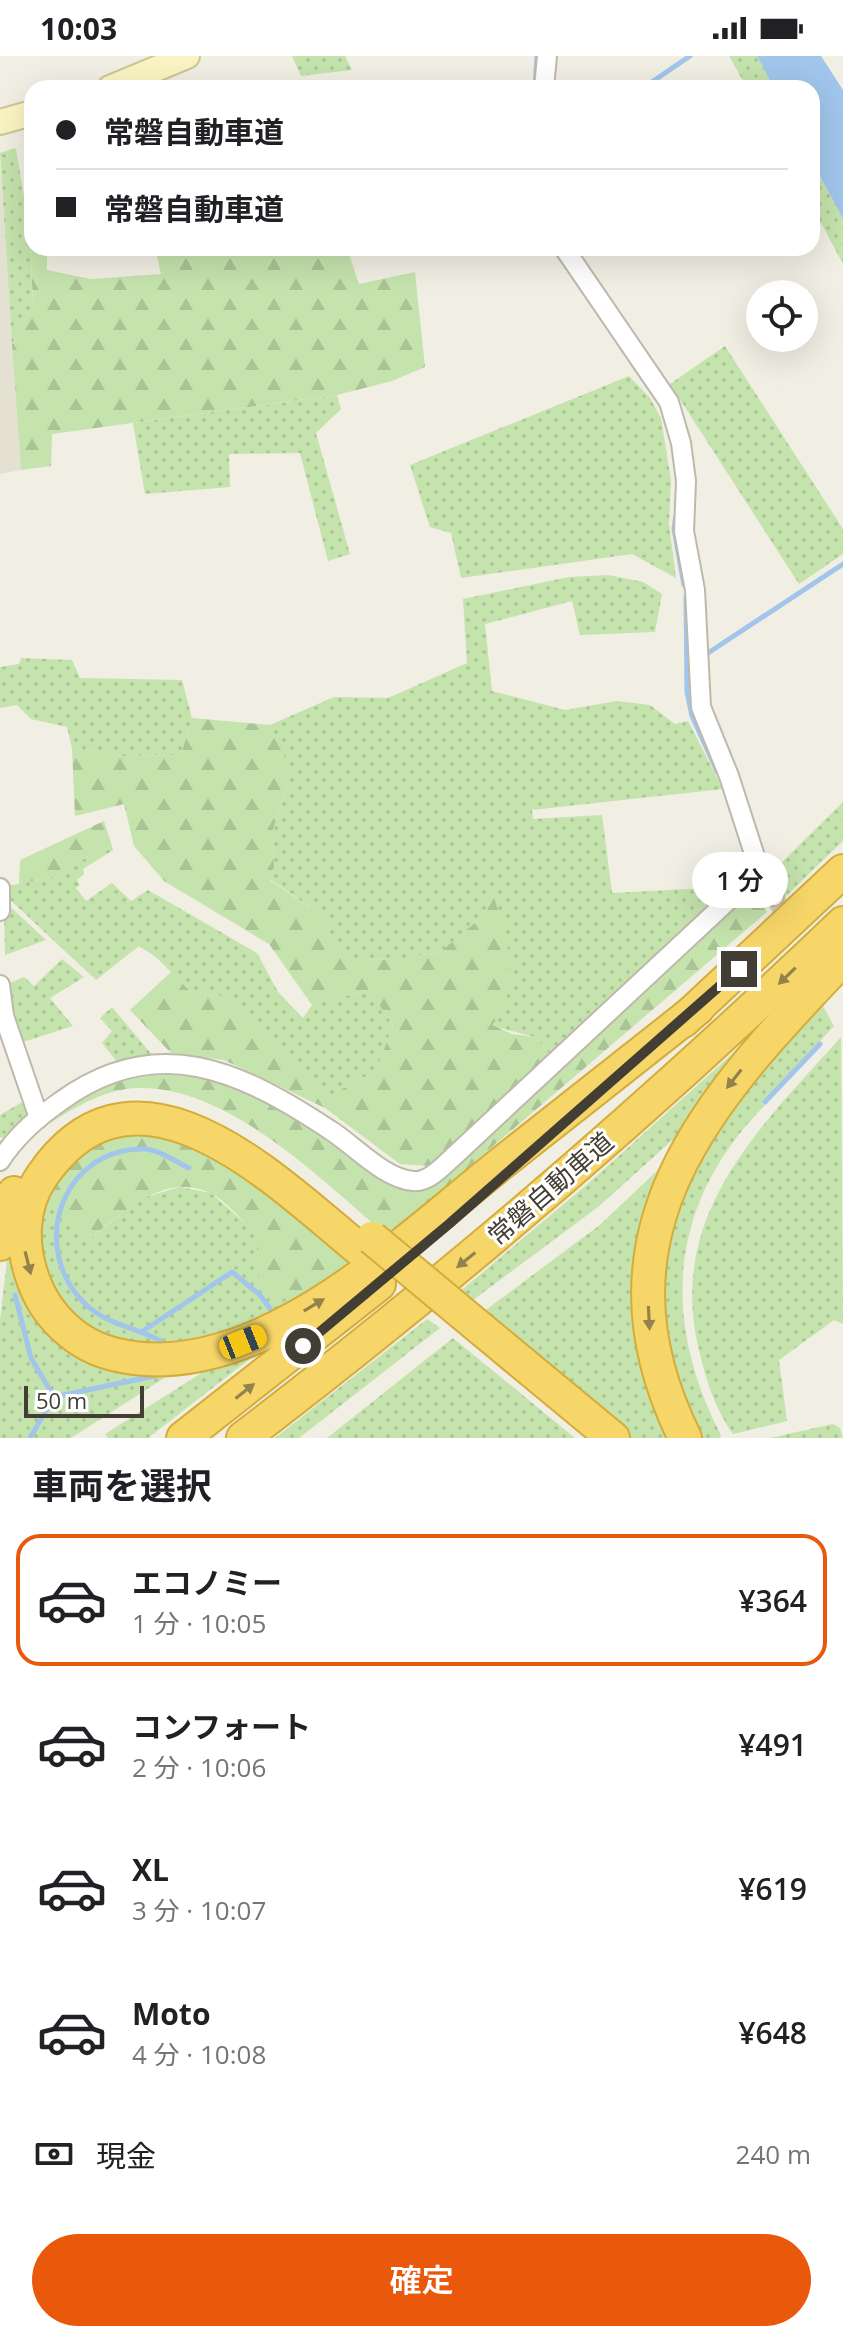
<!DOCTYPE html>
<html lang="ja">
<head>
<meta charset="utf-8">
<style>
	:root { --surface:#fff; --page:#f2f2f2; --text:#202124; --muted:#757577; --line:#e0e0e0; --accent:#ea580c }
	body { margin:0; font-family:"Open Sans","Noto Sans JP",sans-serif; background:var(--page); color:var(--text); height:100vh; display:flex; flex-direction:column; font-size:30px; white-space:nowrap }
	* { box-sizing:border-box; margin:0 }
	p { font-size:26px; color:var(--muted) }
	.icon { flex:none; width:44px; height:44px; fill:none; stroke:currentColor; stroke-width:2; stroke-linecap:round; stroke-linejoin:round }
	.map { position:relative; height:1382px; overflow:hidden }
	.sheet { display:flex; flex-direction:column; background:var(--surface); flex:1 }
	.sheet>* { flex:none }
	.hud { position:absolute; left:24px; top:24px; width:796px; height:176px; border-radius:24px; box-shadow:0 8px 32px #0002; display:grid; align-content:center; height:176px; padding:0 32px; background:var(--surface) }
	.tools { position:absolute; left:746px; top:224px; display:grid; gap:16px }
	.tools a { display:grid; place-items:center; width:72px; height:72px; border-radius:50%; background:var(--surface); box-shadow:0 8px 32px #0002; font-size:40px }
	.scale { position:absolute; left:24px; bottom:20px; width:120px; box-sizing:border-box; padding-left:8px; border:4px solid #423e34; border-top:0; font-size:22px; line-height:28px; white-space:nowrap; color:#423e34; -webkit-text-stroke:6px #fff; paint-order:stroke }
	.end { position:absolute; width:36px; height:36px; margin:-18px; border:10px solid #423e34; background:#fff; box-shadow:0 0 0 4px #fff }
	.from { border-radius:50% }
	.bubble { position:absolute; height:56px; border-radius:28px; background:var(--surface); box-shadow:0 8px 32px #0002; font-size:26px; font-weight:600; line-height:56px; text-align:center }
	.car { position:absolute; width:24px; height:48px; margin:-24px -12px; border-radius:10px; box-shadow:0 0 6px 2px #0007; background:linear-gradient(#f5c518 24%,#345 0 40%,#f5c518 0 76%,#345 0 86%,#f5c518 0) }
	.hud b { display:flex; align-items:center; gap:28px; height:76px; font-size:30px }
	.hud b+b { border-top:2px solid var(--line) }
	.hud i { width:20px; height:20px; background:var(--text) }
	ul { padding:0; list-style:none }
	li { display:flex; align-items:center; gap:24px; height:132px; margin:0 16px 12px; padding:0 16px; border:4px solid transparent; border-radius:24px }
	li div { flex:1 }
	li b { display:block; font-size:30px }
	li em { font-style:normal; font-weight:600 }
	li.active { border-color:var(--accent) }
	li>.icon { width:72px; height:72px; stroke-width:1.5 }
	h2 { padding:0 32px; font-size:36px; line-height:96px }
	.pay { display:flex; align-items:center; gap:20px; height:88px; padding:0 32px; font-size:30px }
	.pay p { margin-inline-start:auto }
	.action { display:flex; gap:16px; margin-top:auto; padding:16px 32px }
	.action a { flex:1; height:92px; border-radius:48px; background:var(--accent); color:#fff; font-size:32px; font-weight:600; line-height:92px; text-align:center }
	.status { display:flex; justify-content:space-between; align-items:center; height:56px; padding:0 40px; background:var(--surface); direction:ltr }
	.status svg { height:22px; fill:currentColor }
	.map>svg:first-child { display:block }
</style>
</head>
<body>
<div class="status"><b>10:03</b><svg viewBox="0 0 49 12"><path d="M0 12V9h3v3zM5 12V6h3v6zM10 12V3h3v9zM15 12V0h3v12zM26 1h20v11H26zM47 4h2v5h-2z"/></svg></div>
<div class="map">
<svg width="843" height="1382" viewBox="0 0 843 1382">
	<defs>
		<pattern id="grass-dots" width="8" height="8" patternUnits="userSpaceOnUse" patternTransform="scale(2)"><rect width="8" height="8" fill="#c5e3ad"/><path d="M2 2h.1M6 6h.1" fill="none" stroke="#aac495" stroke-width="1.8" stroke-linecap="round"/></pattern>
		<pattern id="forest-firs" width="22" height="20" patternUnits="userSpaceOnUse" patternTransform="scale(2)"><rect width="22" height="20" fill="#c5e3ad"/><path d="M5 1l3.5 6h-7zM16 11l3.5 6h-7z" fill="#aac495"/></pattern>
	</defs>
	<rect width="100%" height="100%" fill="#f1eee3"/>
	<!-- residential -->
	<path fill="#e4e0d2" d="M0,110l21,304 -21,4z"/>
	<!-- grass -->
	<g fill="url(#grass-dots)">
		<path d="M292,0h53l7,14 -51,6z"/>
		<path d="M729,0h28l17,32h-27z"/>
		<path d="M16,92l14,86 3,72 -21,38 -12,-191z"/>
		<path d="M812,105l31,58v45l-31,-58z"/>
		<path d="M725,290l118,183v25l-44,30 -129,-200z"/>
		<path d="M629,320l21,22 11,20 10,62 -2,44 7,54 -44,-24 -171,24 -10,-45 -21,-6 -20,-62z"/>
		<path d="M337,339l4,14 -25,24 34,121 -22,7 -28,-108 -71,1 1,33 -85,7 -12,-71z"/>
		<path d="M608,519l35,7 19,12 -7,38 -75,3 -8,-34 -87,23 7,67 73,19 52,-9 33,4 25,19 13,-3 35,68 -191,21 1,9 69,-4 10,78 114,-6 -174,170 -17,-20 -43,-11v-130l-9,20 -43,36 -40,7 -42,1 -20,-11 -16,-33 -52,-37 4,-12 -1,-38 14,-42 -17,-62 64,-28 54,1 79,-35 -4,-64 106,-22z"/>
		<path d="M21,602l51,2 8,18 102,2 10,38 -11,37 -59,1 -50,-8 -5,-21 -36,-8 -14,-14 -17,3v-41l19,-3z"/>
		<path d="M843,746v39l-59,57 -10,-20 1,-9z"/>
		<path d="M112,790l1,4 -30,19 1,5 -7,6 3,5 -4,3 10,13 26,-18 19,18 17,-11 109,63 21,39 25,26 9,-13 57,-15 24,35 -17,46 -34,18 -8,10 -113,-103 -31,-5 -34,-34 -17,-11 -43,34 -90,-84 -2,-9 56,-12 31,-21z"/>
		<path d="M4,845l42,39 -41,15z"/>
		<path d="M62,903l22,18 -34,21 23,28 -56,18 -12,-59 19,-8 10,9z"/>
		<path d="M819,943l15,27 -72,77 3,2c-96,97 -105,212 -44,330l-1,3h-22l-21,-43 -17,-129 35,-112z"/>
		<path d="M112,951l42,50 -36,6 -16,-20 10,-12 -12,-13z"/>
		<path d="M771,963l-93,116 -80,72 -129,96 -12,-9 133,-112z"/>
		<path d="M841,981l2,287 -9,-4 -55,40 8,61 -54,13c-18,-25 -27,-54 -34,-84 -33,-136 61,-222 142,-313z"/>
		<path d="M24,1045l7,18 -22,21 -9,-3v-22z"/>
		<path d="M663,1109l-13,61 27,212h-48l-150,-123 121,-90z"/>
		<path d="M180,1131l31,6 106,94 -14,13 -118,49 -92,-14 -37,-33 -20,-65 12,-48 42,50 49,-40z"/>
		<path d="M10,1179l27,73 146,58 -112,72h-71v-118z"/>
		<path d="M427,1263l13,9 -141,110h-24z"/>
		<path d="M286,1275l-138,107h-40l-3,-4 125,-79z"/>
		<path d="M453,1282l122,100h-248z"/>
		<path d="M833,1368l7,4 3,10h-73z"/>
	</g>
	<!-- forest -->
	<g fill="url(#forest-firs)">
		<path d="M32,172v20h15v22l44,9 70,-5 -6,-26h192l12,36 56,-12 10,95 -33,14 -55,14 -285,39 -1,32 -30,4 -9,-126 21,-38 -3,-72z"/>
		<path d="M192,662l78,7 15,32 2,30 -14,42 1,38 -4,13 52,36 16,33 20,11 42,-1 40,-7 43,-36 10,-22c14,46 31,91 -1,131l20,9 23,3 17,20 -122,109 -30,-2 -75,-56 -101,-48 -53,-7 -41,-43 41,-38 19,19 31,5 112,102 9,-9 34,-18 17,-46 -24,-35 -57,15 -43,-61 -105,-63 -30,-35 -10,-42 -49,12 -3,-68 50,8 59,-1z"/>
		<path d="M104,765l8,25 -21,8 -31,21 -41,9 1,-24z"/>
		<path d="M747,842l12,1 8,13 -379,324c-66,-55 -159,-151 -251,-148 -31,1 -60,18 -85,34l-1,-3c26,-17 49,-36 79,-45 86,-25 216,72 289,114l314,-285z"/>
		<path d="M135,1073l81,19 136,113 -35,26 -37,13 -15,-9 -12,-29 7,-23c-14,-14 -33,-38 -50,-46 -46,-21 -87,19 -120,46l-40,-32 -2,-18 42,-47z"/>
	</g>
	<!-- water -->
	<path fill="#a1c5eb" d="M757,0h64l22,34v129l-31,-58v-73h-38z"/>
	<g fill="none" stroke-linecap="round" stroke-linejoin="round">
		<!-- stream -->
		<g stroke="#a1c5eb" stroke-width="5">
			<path d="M535,32l2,-32"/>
			<path d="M643,32l47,-32"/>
			<path d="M554,192l7,11"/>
			<path d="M619,287l19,28"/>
			<path d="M676,459l-2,14 10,56"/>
			<path d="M686,540l1,96 5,24 25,55"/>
			<path d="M708,597l135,-89"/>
			<path d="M765,1046l55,-58"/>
			<path d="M15,1239l16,63 23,39"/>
			<path d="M143,1275l89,-59 28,23 12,16"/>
			<path d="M161,1285c-31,-17 -59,-15 -84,-46 -46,-58 -11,-147 67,-146 14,0 32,13 45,19"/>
			<path d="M54,1341l100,-21"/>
			<path d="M30,1382l24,-41"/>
		</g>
		<!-- street-tunnel -->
		<path stroke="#cecbc0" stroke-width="18" stroke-dasharray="18 9" stroke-linecap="butt" d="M774,840l37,67"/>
		<defs>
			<g id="street">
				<path d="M544,32l3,-32"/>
				<path d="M564,192l105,154 12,41 5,38 -2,50 11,59 6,117 28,69 32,99 13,21"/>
				<path d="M0,832v23"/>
				<path d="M0,929l4,31 35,102"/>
				<path d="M0,1105c15,-24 38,-44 61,-60 96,-70 180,-30 269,29 24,15 54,49 83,51 15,2 29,-14 40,-24l279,-260 29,-22"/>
			</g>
			<g id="secondary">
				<path d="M110,32l77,-32"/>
				<path d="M0,66l32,-9"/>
			</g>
			<g id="highway">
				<path d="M683,965l160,-150"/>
				<path d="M0,1188l14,-51"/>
				<path d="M359,1193c-83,-68 -224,-210 -317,-73 -22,32 -21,72 -8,106 13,35 43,63 79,72 140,36 289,-112 390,-192 65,-52 130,-103 195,-154"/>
				<path d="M480,1272l133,110"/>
				<path d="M183,1382l196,-154"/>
				<path d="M243,1382c210,-160 410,-333 600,-515"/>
				<path d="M685,1382c-101,-205 23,-338 158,-479"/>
			</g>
		</defs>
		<!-- street casing -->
		<use href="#street" stroke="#beb9aa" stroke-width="22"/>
		<!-- secondary casing -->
		<use href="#secondary" stroke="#cfc595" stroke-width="28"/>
		<!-- highway casing -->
		<use href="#highway" stroke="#d4ac3a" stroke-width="36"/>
		<!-- street -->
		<use href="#street" stroke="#fff" stroke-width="18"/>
		<!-- secondary -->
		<use href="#secondary" stroke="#fbf4c2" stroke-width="24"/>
		<!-- highway -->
		<use href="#highway" stroke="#f6d669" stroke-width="32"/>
		<defs>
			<path id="highway-bridge" d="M372,1182l108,90"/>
		</defs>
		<!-- highway-bridge casing -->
		<use href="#highway-bridge" stroke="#d4ac3a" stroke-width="36" stroke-linecap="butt"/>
		<!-- highway-bridge -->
		<use href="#highway-bridge" stroke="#f6d669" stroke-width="32"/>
	</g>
	<!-- one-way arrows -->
	<defs><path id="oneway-solid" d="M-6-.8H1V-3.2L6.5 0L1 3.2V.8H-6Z" transform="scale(2)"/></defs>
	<g fill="#93824c">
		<use href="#oneway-solid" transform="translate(787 920) rotate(136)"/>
		<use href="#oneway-solid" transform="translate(734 1023) rotate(128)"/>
		<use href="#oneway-solid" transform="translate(466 1204) rotate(141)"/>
		<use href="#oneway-solid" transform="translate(28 1207) rotate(76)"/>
		<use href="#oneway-solid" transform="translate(314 1249) rotate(-31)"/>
		<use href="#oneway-solid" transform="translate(649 1262) rotate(87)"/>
		<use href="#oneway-solid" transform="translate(245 1335) rotate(-38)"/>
	</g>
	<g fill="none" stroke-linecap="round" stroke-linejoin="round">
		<!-- route -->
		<path stroke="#423e34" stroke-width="10" d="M303,1290l146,-122 290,-255"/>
	</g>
	<g text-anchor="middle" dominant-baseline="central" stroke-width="6" stroke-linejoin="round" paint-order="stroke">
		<!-- street labels -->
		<g font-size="26" fill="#423e34" stroke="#fff">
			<text transform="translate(550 1132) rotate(-41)">常磐自動車道</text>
		</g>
	</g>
</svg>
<div class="tools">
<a><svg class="icon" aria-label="locate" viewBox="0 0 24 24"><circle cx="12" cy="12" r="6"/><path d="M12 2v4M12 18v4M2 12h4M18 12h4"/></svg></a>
</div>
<div class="scale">50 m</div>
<i class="end from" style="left:303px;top:1290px"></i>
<i class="end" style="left:739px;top:913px"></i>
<div class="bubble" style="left:692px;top:796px;width:96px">1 分</div>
<i class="car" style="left:243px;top:1286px;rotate:68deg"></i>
<div class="hud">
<b><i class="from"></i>常磐自動車道</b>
<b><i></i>常磐自動車道</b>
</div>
</div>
<section class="sheet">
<h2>車両を選択</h2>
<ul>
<li class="active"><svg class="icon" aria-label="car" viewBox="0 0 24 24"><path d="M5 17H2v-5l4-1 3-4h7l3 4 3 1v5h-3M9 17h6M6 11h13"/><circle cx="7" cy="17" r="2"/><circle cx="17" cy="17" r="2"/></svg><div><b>エコノミー</b><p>1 分 · 10:05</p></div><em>¥364</em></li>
<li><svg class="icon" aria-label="car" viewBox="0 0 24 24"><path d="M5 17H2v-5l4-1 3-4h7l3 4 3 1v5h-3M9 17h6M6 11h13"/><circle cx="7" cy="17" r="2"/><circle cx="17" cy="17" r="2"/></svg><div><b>コンフォート</b><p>2 分 · 10:06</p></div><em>¥491</em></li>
<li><svg class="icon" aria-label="car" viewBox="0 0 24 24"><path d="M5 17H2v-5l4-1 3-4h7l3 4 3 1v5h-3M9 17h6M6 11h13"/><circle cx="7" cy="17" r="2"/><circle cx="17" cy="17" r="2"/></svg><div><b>XL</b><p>3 分 · 10:07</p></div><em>¥619</em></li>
<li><svg class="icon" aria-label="car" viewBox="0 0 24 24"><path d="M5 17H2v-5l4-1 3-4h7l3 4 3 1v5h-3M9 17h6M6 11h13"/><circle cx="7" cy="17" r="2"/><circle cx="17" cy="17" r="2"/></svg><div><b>Moto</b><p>4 分 · 10:08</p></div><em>¥648</em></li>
</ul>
<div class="pay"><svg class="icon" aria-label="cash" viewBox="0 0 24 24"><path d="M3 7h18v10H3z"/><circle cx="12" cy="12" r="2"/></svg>現金<p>240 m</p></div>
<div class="action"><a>確定</a></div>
</section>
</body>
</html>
